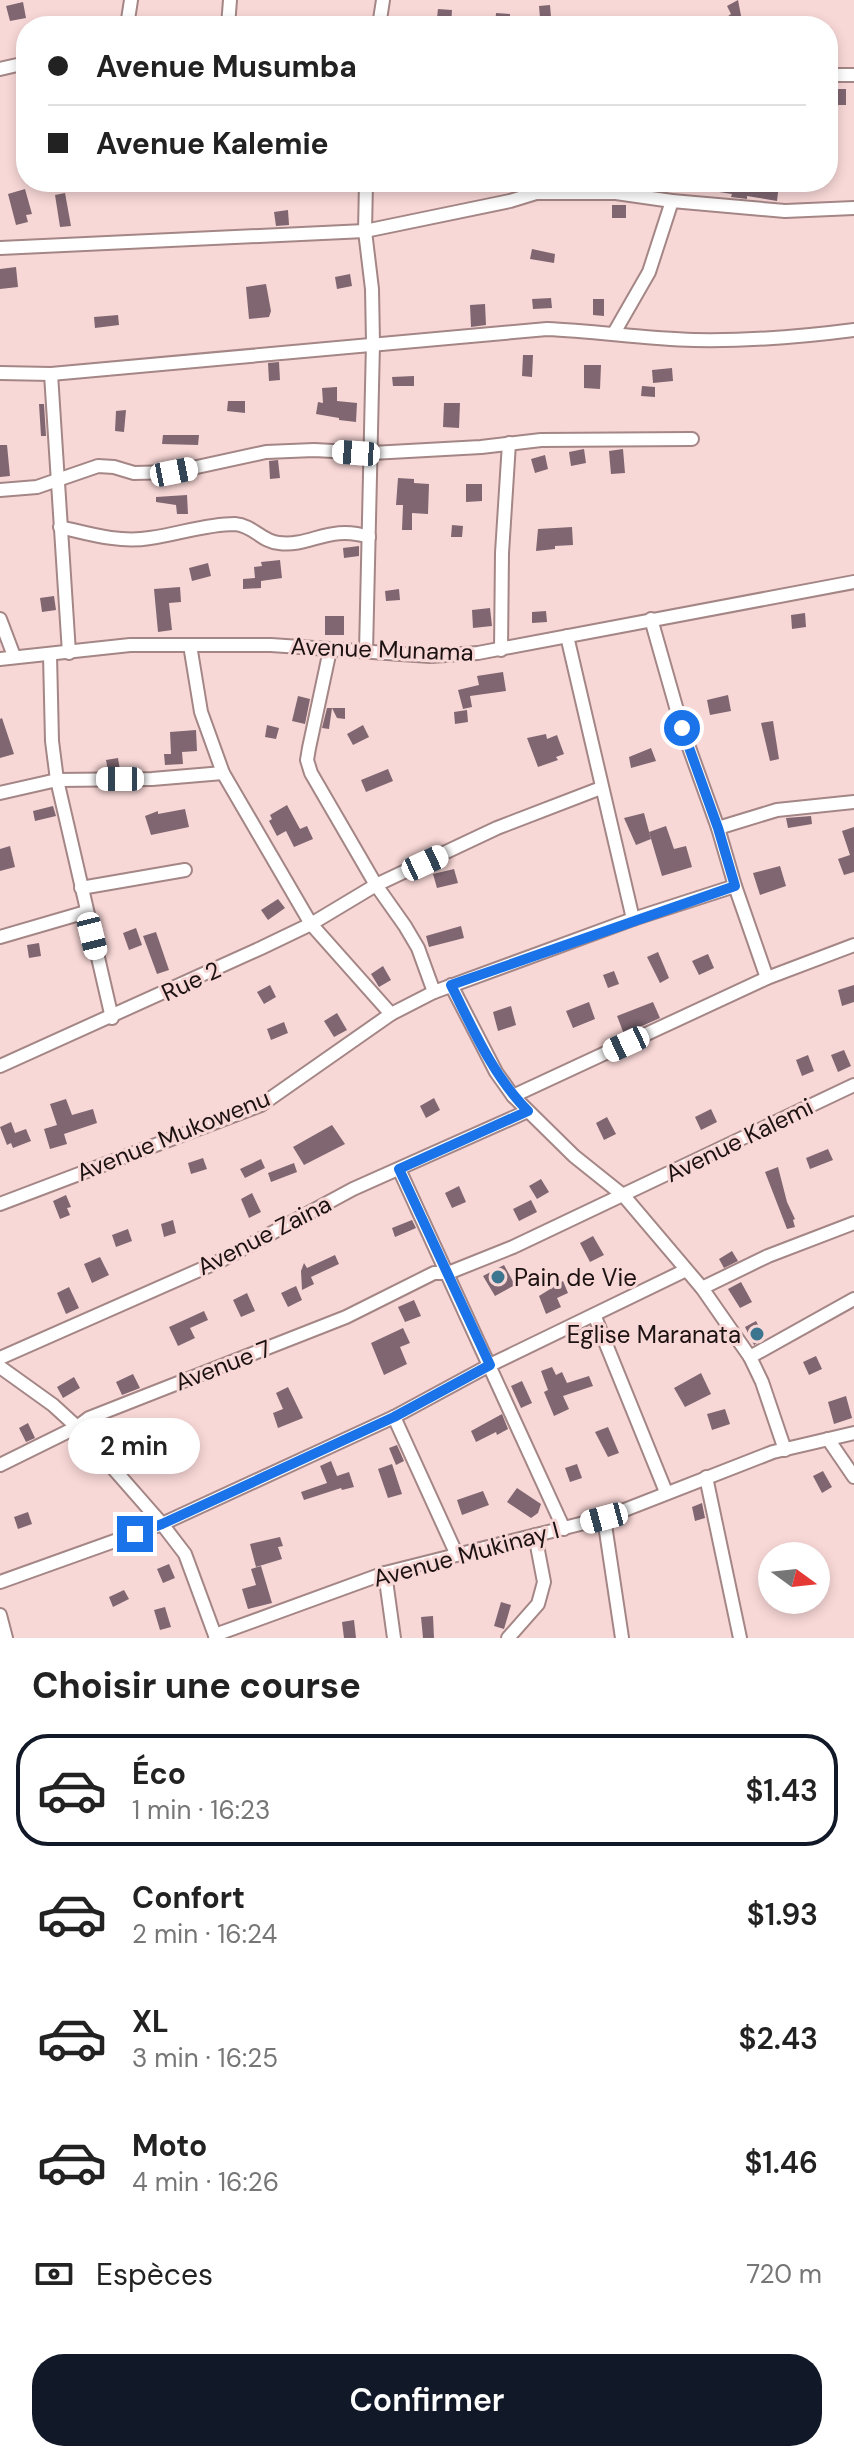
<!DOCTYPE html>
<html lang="fr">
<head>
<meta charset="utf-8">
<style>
	:root { --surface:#fff; --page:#f6f6f6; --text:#222; --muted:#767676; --line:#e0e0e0; --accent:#111827 }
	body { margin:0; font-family:"DM Sans",sans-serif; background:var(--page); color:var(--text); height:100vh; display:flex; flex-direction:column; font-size:30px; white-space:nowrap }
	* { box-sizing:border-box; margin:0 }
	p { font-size:26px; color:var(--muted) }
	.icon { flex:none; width:44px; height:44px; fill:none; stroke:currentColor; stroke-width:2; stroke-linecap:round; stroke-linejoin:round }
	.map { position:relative; height:1638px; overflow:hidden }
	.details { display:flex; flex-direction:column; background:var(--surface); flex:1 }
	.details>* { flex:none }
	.guide { position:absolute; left:16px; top:16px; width:822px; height:176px; border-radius:32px; box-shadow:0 4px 12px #0003; display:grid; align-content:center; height:176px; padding:0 32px; background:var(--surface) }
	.needle { width:52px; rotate:105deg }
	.buttons { position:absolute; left:758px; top:1542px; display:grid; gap:16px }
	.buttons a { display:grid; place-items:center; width:72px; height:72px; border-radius:50%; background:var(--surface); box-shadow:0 4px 12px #0003; font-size:40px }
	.end { position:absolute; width:36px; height:36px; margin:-18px; border:10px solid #1a73e8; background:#fff; box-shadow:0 0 0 4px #fff }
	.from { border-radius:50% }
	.bubble { position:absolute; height:56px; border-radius:28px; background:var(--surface); box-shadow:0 4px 12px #0003; font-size:26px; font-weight:600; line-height:56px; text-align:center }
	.car { position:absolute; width:24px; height:48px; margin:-24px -12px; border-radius:10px; box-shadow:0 0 6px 2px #0007; background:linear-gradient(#fff 24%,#345 0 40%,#fff 0 76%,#345 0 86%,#fff 0) }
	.guide b { display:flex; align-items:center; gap:28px; height:76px; font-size:30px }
	.guide b+b { border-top:2px solid var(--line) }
	.guide i { width:20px; height:20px; background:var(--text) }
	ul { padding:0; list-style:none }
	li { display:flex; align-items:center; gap:24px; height:112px; margin:0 16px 12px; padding:0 16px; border:4px solid transparent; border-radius:32px }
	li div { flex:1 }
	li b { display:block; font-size:30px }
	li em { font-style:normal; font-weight:600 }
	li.current { border-color:var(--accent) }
	li>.icon { width:72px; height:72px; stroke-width:1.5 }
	h2 { padding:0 32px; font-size:36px; line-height:96px }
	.pay { display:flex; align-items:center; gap:20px; height:88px; padding:0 32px; font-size:30px }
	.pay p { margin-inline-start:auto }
	.action { display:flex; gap:16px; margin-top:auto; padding:16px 32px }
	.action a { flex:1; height:92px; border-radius:32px; background:var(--accent); color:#fff; font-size:32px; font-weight:600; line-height:92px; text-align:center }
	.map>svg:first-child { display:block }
</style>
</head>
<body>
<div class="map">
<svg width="854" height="1638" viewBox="0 0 854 1638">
	<rect width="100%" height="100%" fill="#f8d8d7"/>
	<!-- building -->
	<g fill="#7f6671">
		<path d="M738,0l5,26h-29l17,-12 -4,-8z"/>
		<path d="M23,2l3,16 -16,3 -4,-15z"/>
		<path d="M550,5l1,12 -11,1 -1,-12z"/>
		<path d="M438,9l14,1 -1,16h-15z"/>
		<path d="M496,13l14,1v11l-15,-1z"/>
		<rect x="834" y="89" width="12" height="16"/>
		<path d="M720,183l47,6 1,-6 11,1 -2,17 -30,-5v3l-16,-2 1,-3 -13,-2z"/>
		<path d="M25,189l7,25 -6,1 2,7 -12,3 -8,-31z"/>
		<path d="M65,193l6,33 -11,1 -5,-32z"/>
		<rect x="612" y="205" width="14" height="13"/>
		<path d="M288,210l1,15 -13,1 -2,-14z"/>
		<path d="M532,249l23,5 -1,9 -24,-4z"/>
		<path d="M16,267l2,20 -18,2v-20z"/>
		<path d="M350,274l2,12 -15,3 -2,-12z"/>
		<path d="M266,284l5,27 -2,6 -20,2 -3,-32z"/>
		<path d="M551,298l1,10 -19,1 -1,-10z"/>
		<path d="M593,299h11v17l-11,-1z"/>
		<path d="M485,304l1,21 -15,2 -1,-22z"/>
		<path d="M118,315l1,10 -24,3 -1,-11z"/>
		<path d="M523,355h10l-1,22 -10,-1z"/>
		<path d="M279,362l1,18 -11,1 -1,-18z"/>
		<path d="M584,365h17l-1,24 -16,-1z"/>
		<path d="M672,368l1,13 -20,2 -1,-13z"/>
		<path d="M414,376v10h-21l-1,-9z"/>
		<path d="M642,386l13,1v10l-14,-1z"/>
		<path d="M337,387v14l20,2 -1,19 -17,-2v-2l-23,-4 2,-12 5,1 -1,-15z"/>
		<path d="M228,401h17v12l-18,-2z"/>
		<path d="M444,403h16l-1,25 -16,-1z"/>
		<path d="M39,404h5l2,32h-5z"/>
		<path d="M126,410l-2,22 -9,-1 1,-20z"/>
		<path d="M163,435h36l-1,10 -36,-1z"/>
		<path d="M0,445h7l3,31 -10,1z"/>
		<path d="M584,449l2,14 -15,3 -2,-14z"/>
		<path d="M623,449l2,24 -14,1 -2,-23z"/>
		<path d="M545,455l3,14 -13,4 -4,-14z"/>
		<path d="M278,460l2,18 -10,1 -1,-18z"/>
		<path d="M398,478l16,1v4l15,1 -1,30 -16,-1v17h-10l1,-25h-7z"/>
		<path d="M466,484h16v17l-16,1z"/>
		<path d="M187,495l1,19h-11l-1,-9 -20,-3v-5z"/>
		<path d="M452,525l11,1 -1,11h-11z"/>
		<path d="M572,527l1,18 -18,1v3l-19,2 2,-22z"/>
		<path d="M359,546v10l-15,2 -1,-10z"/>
		<path d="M280,560l2,18 -21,3v7l-18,1v-10l12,-1 -1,-11 8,-1 -1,-4z"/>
		<path d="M208,563l3,13 -19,5 -3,-13z"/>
		<path d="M180,587l1,15 -12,1 3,27 -14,2 -4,-43z"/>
		<path d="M399,589l1,11 -14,1 -1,-10z"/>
		<path d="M54,596l2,14 -14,2 -2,-14z"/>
		<path d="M490,608l2,18 -19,2 -1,-18z"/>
		<path d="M546,611l1,11 -15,1v-11z"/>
		<path d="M805,613l1,14 -14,2 -1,-14z"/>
		<rect x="325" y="616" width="19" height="19"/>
		<path d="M503,672l3,19 -36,5 2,11 -9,2 -5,-19 21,-5 -2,-9z"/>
		<path d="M728,695l3,16 -21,4 -3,-15z"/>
		<path d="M298,696l12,3 -5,25 -13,-3z"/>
		<path d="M327,708h18v11l-8,-1 -5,-10 -3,21 -7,-1z"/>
		<path d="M467,710l1,12 -13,2 -1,-12z"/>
		<path d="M2,718l12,36 -14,4v-39z"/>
		<path d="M773,721l6,38 -9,2 -9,-38z"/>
		<path d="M267,725l12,3 -3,11 -11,-2z"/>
		<path d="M363,725l6,12 -16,8 -6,-11z"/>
		<path d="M196,730l1,21 -15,1 1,12 -18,1 -1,-11h7l-1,-22z"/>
		<path d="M546,734l1,5 10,-4 7,19 -8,3 2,3 -20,7 -11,-29z"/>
		<path d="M651,748l5,13 -25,7 -2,-11z"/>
		<path d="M118,758l2,12h-12l-2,-10z"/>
		<path d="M388,769l5,12 -27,11 -5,-12z"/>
		<path d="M287,805l13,24 7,-3 6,13 -19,8 -8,-16 -9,5 -8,-15 3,-2 -2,-4z"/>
		<path d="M53,806l3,10 -21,5 -2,-10z"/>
		<path d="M185,809l4,18 -38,8 -6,-19 13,-5v3z"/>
		<path d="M644,813l7,26 -15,6 -12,-27z"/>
		<path d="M811,816l1,8 -24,4 -2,-10z"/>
		<path d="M666,826l8,23 12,-3 6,21 -30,9 -13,-44z"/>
		<path d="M854,827v45l-10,3 -6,-16 12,-4 -8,-24z"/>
		<path d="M10,846l5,21 -15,4v-22z"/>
		<path d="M780,866l6,20 -26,9 -7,-22z"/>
		<path d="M454,869l4,14 -21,5 -4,-14z"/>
		<path d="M278,899l7,9 -17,12 -7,-10z"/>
		<path d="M461,926l3,12 -35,9 -3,-11z"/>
		<path d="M136,928l6,17 -13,5 -6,-17z"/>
		<path d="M156,932l13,38 -12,4 -14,-38z"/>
		<path d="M39,943l2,13 -12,2 -2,-13z"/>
		<path d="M658,952l11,26 -9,5 -13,-26z"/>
		<path d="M708,954l6,14 -15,7 -7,-14z"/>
		<path d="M383,966l8,14 -12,7 -8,-13z"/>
		<path d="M614,971l5,13 -11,4 -5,-13z"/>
		<path d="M270,985l6,12 -12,7 -7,-12z"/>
		<path d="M854,985v17l-12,4 -4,-16z"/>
		<path d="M589,1002l6,17 -22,9 -7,-17z"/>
		<path d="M653,1002l7,16 -36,16 -7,-18z"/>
		<path d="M511,1006l5,19 -18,6 -5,-19z"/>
		<path d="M337,1013l10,17 -13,7 -10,-16z"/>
		<path d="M284,1022l4,11 -17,7 -4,-11z"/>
		<path d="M844,1050l7,16 -13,6 -7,-17z"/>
		<path d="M808,1055l6,16 -12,5 -6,-16z"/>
		<path d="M434,1098l6,12 -14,8 -6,-12z"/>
		<path d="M66,1099l6,16 21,-6 4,14 -33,11 3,10 -17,5 -6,-20 13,-4 -7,-21z"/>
		<path d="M711,1109l6,13 -16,8 -6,-13z"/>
		<path d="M607,1117l9,17 -12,6 -8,-17z"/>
		<path d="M11,1122l4,11 11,-4 5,12 -18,7 -2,-5 -4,2 -7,-18z"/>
		<path d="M332,1125l13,19 -41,21 -11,-18z"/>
		<path d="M828,1149l5,11 -23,9 -4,-11z"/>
		<path d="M203,1158l4,11 -16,5 -3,-11z"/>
		<path d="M261,1159l4,9 -20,10 -5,-9z"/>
		<path d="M294,1163l3,9 -26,10 -3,-9z"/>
		<path d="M778,1167l9,35 8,17 -2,1 2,7 -8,2 -22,-57z"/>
		<path d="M541,1179l8,13 -12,7 -8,-13z"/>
		<path d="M459,1186l7,16 -14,6 -7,-15z"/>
		<path d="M252,1193l9,19 -12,6 -8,-19z"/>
		<path d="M66,1195l5,12 -4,1 3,7 -10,4 -7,-18z"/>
		<path d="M531,1200l6,12 -18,9 -6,-12z"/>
		<path d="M173,1220l3,13 -12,4 -3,-13z"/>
		<path d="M412,1220l4,8 -21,9 -3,-9z"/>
		<path d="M128,1229l4,12 -16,6 -4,-12z"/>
		<path d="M593,1236l11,19 -14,7 -10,-19z"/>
		<path d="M732,1251l6,10 -14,7 -5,-9z"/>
		<path d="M335,1255l4,9 -28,13 3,7 -12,6 -1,-19 3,-8 3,5z"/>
		<path d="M100,1257l9,18 -17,8 -8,-19z"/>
		<path d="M504,1265l11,20 -20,11 -12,-20z"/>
		<path d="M563,1281l5,12 -11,5 4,9 -15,7 -7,-18z"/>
		<path d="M741,1282l11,20 -12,6 -12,-19z"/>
		<path d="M296,1286l6,14 -14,7 -7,-14z"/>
		<path d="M69,1287l10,21 -13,6 -9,-21z"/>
		<path d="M247,1293l8,18 -14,6 -8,-17z"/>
		<path d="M414,1300l7,16 -16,6 -7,-15z"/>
		<path d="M204,1311l4,9 -18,8 5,10 -17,8 -9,-19z"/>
		<path d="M756,1321l9,17 -11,7 -9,-18z"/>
		<path d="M403,1328l7,15 -10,4 7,17 -23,11 -13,-32z"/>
		<path d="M816,1356l6,13 -13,6 -6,-13z"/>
		<path d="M552,1367l4,8 6,-3 5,11 22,-7 4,10 -30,10 6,13 -15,7 -10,-24 4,-2 -7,-19z"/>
		<path d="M701,1373l10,21 -26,13 -11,-19z"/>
		<path d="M133,1374l7,14 -18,7 -6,-13z"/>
		<path d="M74,1377l6,11 -17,10 -6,-11z"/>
		<path d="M522,1381l10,22 -11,5 -10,-22z"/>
		<path d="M288,1387l15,31 -25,10 -5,-15 10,-4 -7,-16z"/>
		<path d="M846,1396l6,22 -18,6 -6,-22z"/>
		<path d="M725,1409l5,15 -18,6 -5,-16z"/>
		<path d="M502,1414l6,15 -11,6 -1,-3 -20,10 -5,-11z"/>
		<path d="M28,1423l7,15 -9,4 -7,-14z"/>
		<path d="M608,1427l11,26 -11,4 -13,-25z"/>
		<path d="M397,1445l7,16 -8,4 -7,-17z"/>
		<path d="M331,1461l6,15 12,-4 5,15 -12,3 -1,-2 -37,12 -3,-8 26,-9 -7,-17z"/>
		<path d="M392,1464l10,30 -14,4 -10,-29z"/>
		<path d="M577,1464l5,14 -12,4 -5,-14z"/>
		<path d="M823,1471l9,16 -10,6 -9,-17z"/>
		<path d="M517,1488l24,16 -3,9 -7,5 -24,-16z"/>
		<path d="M483,1491l6,14 -27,10 -5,-15z"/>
		<path d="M702,1503l3,15 -10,3 -3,-14z"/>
		<path d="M28,1512l4,12 -14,5 -4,-12z"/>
		<path d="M280,1537l3,9 -5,1 4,12 -26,8 -6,-23z"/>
		<path d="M169,1564l6,14 -12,5 -6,-14z"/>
		<path d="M261,1566l11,37 -24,6 -6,-20 14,-4 -5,-16z"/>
		<path d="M124,1590l5,9 -16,8 -4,-10z"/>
		<path d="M501,1602l10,3 -7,24 -10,-3z"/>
		<path d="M165,1607l6,20 -11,3 -6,-20z"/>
		<path d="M433,1616l1,22h-11l-2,-21z"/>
		<path d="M354,1620l2,18h-12l-2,-16z"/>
	</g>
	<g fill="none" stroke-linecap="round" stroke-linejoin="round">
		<defs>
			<g id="minor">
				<path d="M127,26l4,-26"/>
				<path d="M228,26l2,-26"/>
				<path d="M379,26l4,-26"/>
				<path d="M0,69l26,-6"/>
				<path d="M828,75h26"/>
				<path d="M366,182l-1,49 7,58 1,54 -7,309"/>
				<path d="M0,248l365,-17 145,-30 26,-8h80l56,8 113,10 69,-3"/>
				<path d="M614,333l35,-61 23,-71"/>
				<path d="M0,373l51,1 496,-45c49,2 98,10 147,11 54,1 107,-3 160,-10"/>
				<path d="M51,374l18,279"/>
				<path d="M0,490l37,-3 61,-21 16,1 20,6 40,-1 92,-20 48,-2 58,3 109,-6 60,-7 151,-1"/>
				<path d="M60,527c30,7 59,16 90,11 29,-4 56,-14 85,-14 18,1 27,18 44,19 32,4 50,-19 90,-6"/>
				<path d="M0,619l14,37"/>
				<path d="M651,619l31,109 36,100 17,58 32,92"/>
				<path d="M567,636l66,283"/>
				<path d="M190,645l11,67 22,61 88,151 80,90"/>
				<path d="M330,650l-21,98 -2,12 4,13 65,112 29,41 13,22 16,44"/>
				<path d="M501,650l1,-97 7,-110"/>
				<path d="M50,655l2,86 5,39 55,238"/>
				<path d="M0,659l130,-14h141l159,11 48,-3 376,-71"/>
				<path d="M0,793l57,-13 95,-1 71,-6"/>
				<path d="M718,828l59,-18 77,-8"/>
				<path d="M81,888l104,-18"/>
				<path d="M0,937l86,-25"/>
				<path d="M451,985l45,87 17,24 61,60 50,40 78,92 48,69 12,25 23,68"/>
				<path d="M0,1066l261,-118 50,-24 65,-39 121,-57 104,-40"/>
				<path d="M513,1096l254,-118 87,-33"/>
				<path d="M399,1169l165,360"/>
				<path d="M0,1204l261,-99 130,-91 43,-22 199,-73 102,-33"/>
				<path d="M702,1288l66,-32 86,-33"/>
				<path d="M595,1317l71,175"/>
				<path d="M750,1357l104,-58"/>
				<path d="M0,1358l222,-98 131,-71 175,-78"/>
				<path d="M0,1367l53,38 24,22 85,97 23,30 31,84"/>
				<path d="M394,1417l62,136"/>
				<path d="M828,1439l26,38"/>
				<path d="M0,1465l77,-38 12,-9 257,-101 88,-44h14l65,-26 341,-162"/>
				<path d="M706,1477l34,161"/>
				<path d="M604,1518l18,120"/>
				<path d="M385,1573l9,65"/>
				<path d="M0,1582l162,-58 232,-107 96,-52 196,-95"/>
				<path d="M0,1615l6,23"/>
				<path d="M215,1635l170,-62 219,-55 169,-66 81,-19"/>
				<path d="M508,1638l30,-34 6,-22 -9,-47"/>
			</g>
		</defs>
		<!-- minor casing -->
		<use href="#minor" stroke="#a38685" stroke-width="16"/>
		<!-- minor -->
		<use href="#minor" stroke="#fff" stroke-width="12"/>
	</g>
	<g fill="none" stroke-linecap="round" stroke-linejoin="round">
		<!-- route -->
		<path stroke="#1a73e8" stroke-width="10" d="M135,1534l27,-10 232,-107 96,-52 -91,-196 129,-58c-35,-35 -55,-82 -77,-126l284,-99 -17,-58 -36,-100"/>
	</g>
	<!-- markers -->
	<g fill="#3c758f" stroke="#f8d8d7" stroke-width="3">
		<circle cx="498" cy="1277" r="8"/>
		<circle cx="757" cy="1334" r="8"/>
	</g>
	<g text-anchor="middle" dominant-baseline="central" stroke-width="6" stroke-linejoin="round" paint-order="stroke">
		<!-- street labels -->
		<g font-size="24" fill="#1d1212" stroke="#f8d8d7">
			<text transform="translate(382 649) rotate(2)">Avenue Munama</text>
			<text transform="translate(191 981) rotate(-25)">Rue 2</text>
			<text transform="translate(173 1135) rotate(-22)">Avenue Mukowenu</text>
			<text transform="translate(739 1140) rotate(-26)">Avenue Kalemi</text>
			<text transform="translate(264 1235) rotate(-27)">Avenue Zaina</text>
			<text transform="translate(223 1365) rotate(-21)">Avenue 7</text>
			<text transform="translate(466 1554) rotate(-15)">Avenue Mukinay I</text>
		</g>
		<!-- poi labels -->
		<g font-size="24" fill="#1d1212" stroke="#f8d8d7" text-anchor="start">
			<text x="514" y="1277">Pain de Vie</text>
			<text x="741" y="1334" text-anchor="end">Eglise Maranata</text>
		</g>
	</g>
</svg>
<div class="buttons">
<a><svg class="needle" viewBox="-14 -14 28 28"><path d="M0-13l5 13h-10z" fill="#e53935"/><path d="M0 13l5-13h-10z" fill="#767676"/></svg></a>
</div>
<i class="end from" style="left:682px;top:728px"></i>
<i class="end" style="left:135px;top:1534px"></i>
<div class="bubble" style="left:68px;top:1418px;width:132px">2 min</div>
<i class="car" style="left:356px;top:453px;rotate:274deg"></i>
<i class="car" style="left:174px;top:472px;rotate:79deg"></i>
<i class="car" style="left:120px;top:779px;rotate:270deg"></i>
<i class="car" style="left:425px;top:863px;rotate:65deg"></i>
<i class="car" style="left:92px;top:936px;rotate:166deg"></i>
<i class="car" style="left:626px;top:1044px;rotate:245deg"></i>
<i class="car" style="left:604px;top:1518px;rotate:255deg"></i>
<div class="guide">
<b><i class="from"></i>Avenue Musumba</b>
<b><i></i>Avenue Kalemie</b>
</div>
</div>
<section class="details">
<h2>Choisir une course</h2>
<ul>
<li class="current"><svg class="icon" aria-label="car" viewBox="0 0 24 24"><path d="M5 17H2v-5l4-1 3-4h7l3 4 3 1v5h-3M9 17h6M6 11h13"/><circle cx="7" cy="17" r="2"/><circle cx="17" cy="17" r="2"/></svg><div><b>Éco</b><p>1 min · 16:23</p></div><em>$1.43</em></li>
<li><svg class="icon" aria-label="car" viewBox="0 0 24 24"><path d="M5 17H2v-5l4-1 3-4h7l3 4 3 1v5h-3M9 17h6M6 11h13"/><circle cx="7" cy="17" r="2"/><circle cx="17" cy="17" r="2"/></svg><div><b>Confort</b><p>2 min · 16:24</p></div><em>$1.93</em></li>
<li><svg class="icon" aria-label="car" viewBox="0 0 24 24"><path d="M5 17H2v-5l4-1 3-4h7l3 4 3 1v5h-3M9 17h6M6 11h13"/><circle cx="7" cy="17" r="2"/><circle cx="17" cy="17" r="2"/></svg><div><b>XL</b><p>3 min · 16:25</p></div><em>$2.43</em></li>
<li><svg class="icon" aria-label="car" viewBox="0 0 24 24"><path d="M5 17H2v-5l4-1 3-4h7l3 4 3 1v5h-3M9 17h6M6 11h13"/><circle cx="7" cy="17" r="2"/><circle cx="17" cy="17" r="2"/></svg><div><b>Moto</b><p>4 min · 16:26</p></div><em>$1.46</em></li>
</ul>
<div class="pay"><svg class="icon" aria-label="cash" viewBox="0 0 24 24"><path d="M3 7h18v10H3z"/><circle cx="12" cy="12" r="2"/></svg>Espèces<p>720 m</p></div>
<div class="action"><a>Confirmer</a></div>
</section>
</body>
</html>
